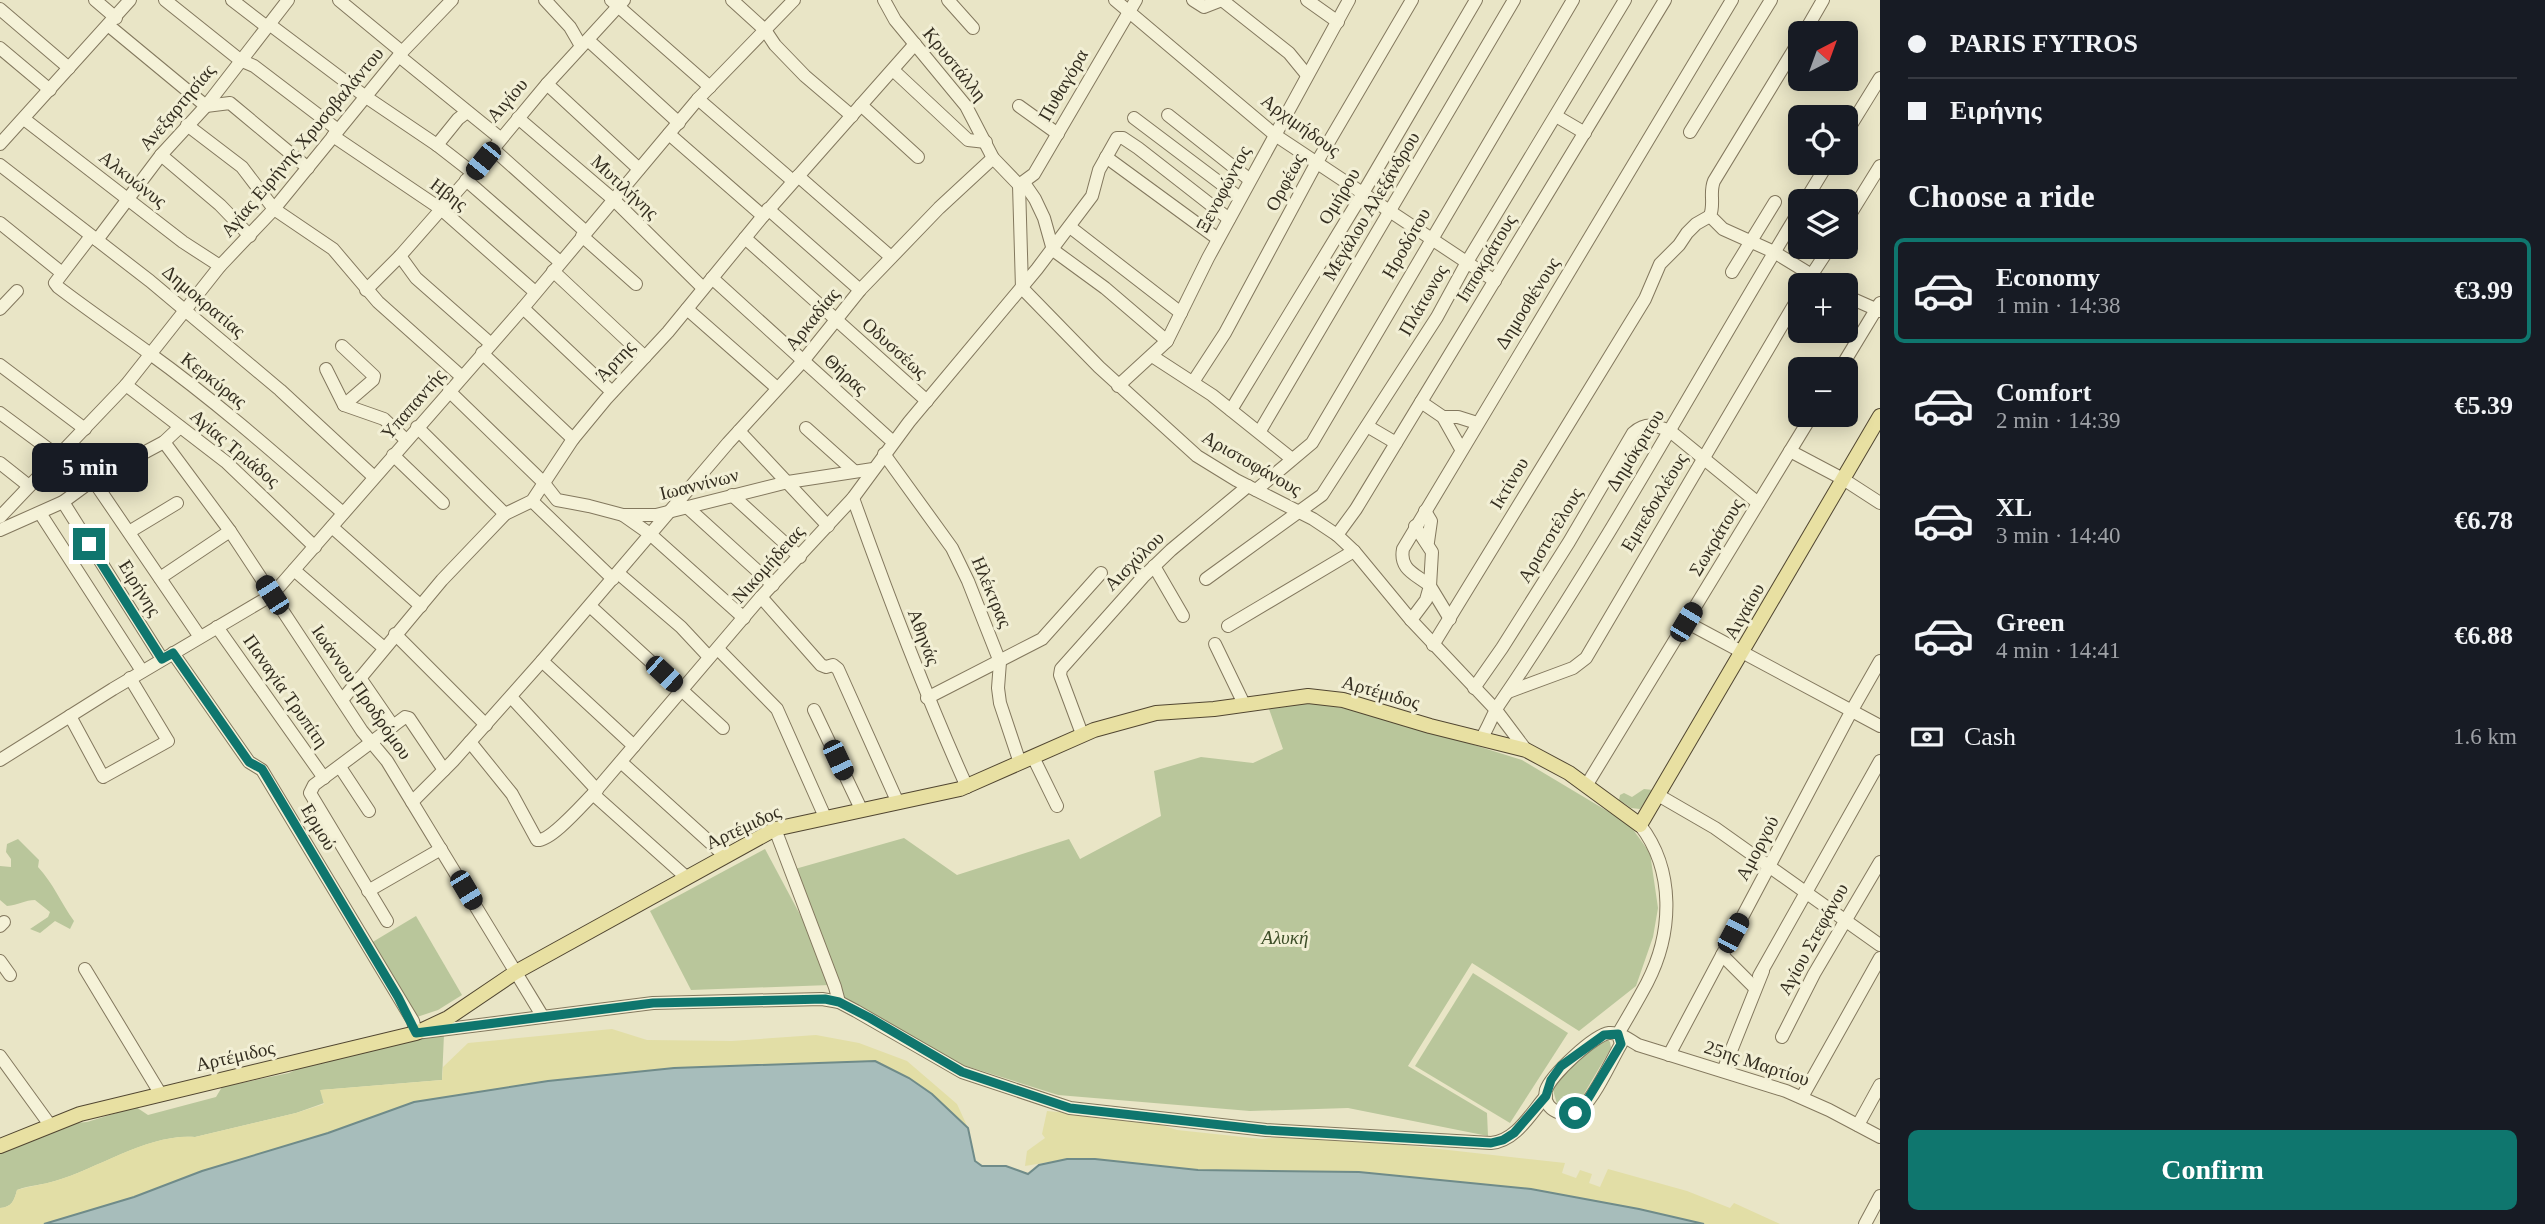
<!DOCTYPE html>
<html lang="en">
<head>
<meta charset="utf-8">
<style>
	:root { --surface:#171b24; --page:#20242c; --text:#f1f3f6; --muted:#9ea1a6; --line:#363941; --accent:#0f766e }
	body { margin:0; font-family:"Times New Roman",serif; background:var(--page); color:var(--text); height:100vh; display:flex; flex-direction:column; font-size:26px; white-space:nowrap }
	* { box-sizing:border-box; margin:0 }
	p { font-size:23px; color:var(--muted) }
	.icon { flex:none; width:38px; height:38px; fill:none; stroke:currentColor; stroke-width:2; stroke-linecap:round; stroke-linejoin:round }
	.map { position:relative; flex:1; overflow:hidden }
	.details { display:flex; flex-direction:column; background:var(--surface); width:665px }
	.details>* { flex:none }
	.guide { display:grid; align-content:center; height:154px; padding:0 28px; background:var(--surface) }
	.needle { width:46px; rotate:41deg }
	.tools { position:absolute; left:1788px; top:21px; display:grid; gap:14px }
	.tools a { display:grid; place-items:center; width:70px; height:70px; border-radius:10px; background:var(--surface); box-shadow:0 4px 18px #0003; font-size:35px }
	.end { position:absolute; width:32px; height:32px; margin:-16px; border:9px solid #0f766e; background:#fff; box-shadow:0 0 0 4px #fff }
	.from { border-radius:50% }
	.bubble { position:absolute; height:49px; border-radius:10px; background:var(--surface); box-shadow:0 4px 18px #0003; font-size:23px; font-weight:800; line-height:49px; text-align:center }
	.car { position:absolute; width:21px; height:42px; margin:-21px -10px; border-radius:9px; box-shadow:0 0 5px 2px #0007; background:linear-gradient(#222 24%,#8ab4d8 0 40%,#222 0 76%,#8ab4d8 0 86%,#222 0) }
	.guide b { display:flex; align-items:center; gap:24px; height:66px; font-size:26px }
	.guide b+b { border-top:2px solid var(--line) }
	.guide i { width:18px; height:18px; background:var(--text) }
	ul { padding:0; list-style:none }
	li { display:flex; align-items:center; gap:21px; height:105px; margin:0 14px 10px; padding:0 14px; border:4px solid transparent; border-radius:10px }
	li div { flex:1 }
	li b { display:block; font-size:26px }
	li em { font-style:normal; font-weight:800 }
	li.selected { border-color:var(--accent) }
	li>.icon { width:63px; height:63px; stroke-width:1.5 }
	h2 { padding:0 28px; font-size:32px; line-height:84px }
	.pay { display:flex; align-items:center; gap:18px; height:77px; padding:0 28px; font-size:26px }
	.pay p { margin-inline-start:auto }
	.cta { display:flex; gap:14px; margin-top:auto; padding:14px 28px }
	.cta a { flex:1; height:80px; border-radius:10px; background:var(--accent); color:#fff; font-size:28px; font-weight:800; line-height:80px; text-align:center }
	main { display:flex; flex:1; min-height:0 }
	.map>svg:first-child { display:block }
</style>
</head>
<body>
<main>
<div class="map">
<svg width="1880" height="1224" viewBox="0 0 1880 1224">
	<rect width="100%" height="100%" fill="#e9e5c6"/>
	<!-- green -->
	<g fill="#b9c69b">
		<path d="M1301,700l77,15 144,45 107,64 21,29 8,55 -5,29 -17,49 -57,45 -107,-68 -64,103 79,47 1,23 -140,-28 -98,3 -192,-16 -95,-30 -111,-61 -8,-6 -49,-129 109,-31 53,37 112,-36 11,20 81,-43 -7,-45 47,-14 52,6 30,-14 -14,-40z"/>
		<path d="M1644,789l9,1 -13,19 -9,-1 -12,-8 1,-5 4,-2 8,4z"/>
		<path d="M18,839l21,21 -1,7c15,16 23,36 36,54l-4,8 -15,-8 -15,12 -10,-4 18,-12 2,-5 -15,-12c-10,0 -17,5 -28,6l-7,-6v-34l11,1v-8l-5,-7 1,-8z"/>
		<path d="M765,849l39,73 26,63 -139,5 -41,-79z"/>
		<path d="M416,916l46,79 -24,15 -24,8 -43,-75z"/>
		<path d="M1473,973l95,60 -58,90 -95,-57z"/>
		<path d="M444,1034l-2,46 -121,10 3,13 -28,10 -101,24c-45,-4 -96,31 -140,44 -12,4 -25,4 -38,9 -3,11 -5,17 -17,18v-59l55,-24 32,-3 49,-15 12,8 68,-18 6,-10 67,-14 32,-15z"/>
		<path d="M1607,1039l3,3 1,6 -33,56 -13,4 -8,-4 -4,-14 10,-15 38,-34z"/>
	</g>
	<!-- sand -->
	<g fill="#e2dea6">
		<path d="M612,1029l35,11 85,1 84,-6 43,8 48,18 50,43 11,24 -36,-34 -128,-31 -130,5 -126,13 -134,21 -85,31 -127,38 -68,26 -90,27h-44v-16c12,-1 14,-7 17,-18 12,-4 25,-5 38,-9 44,-13 94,-48 140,-44l101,-24 28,-9 -4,-14 122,-10 1,-13 25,-24z"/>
		<path d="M1047,1111l99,9 31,10 85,9 44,-5 259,29 -3,10 14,5 4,-8 12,4 -3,9 11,4 8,-18 79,22 43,17 4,-5 46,21h-76l-65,-15 -108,-20 -172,-17 -161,-2 -103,-11h-28l-42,7 2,-15 18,-13 -3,-4z"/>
	</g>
	<!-- water -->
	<path fill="#a7bdbb" stroke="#6f8b89" stroke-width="2" d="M875,1061l34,17 23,16 36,34 7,33 7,5h24l22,8 11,-9 28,-6h28l103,11 161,2 172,17 108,20 65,15h-1660l90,-27 68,-26 126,-38 86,-31 134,-21 126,-13z"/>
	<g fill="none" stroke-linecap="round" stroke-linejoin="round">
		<defs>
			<g id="minor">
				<path d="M95,0l21,18"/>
				<path d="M165,0l75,60 14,6 84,64"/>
				<path d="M232,0l35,27"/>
				<path d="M339,0l63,52"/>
				<path d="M545,0l25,27 11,19"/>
				<path d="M611,0l99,87"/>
				<path d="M732,0l33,30 10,15 30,31 47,40"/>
				<path d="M884,0l11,20 71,86 27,52 26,27"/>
				<path d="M948,0l25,28"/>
				<path d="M1115,0l160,135 220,146"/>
				<path d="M1193,0l11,7 18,-7"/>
				<path d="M1222,0l67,53 18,22"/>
				<path d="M1307,0l31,22"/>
				<path d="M0,9l69,59"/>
				<path d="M269,24l97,73 71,48 36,28"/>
				<path d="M108,25l98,81 24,-3 78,65"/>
				<path d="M1804,33l19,-33"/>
				<path d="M1801,38l-87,143c-5,12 1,22 -4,35l13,13 51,23 54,33"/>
				<path d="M588,40l91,83"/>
				<path d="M0,48l50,42"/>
				<path d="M399,56l101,82"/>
				<path d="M893,70l75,70 18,2"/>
				<path d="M547,84l92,85"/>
				<path d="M698,99l95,82"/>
				<path d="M861,105l57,52"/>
				<path d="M1019,106l39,28"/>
				<path d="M1168,115l82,65"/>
				<path d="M1556,116l29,17"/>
				<path d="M518,118l96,82 89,88"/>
				<path d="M1134,118l106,80"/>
				<path d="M24,119l159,123 37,24"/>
				<path d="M187,125l55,42 32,42 59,40 45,53 84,75"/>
				<path d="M1690,132l81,-132"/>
				<path d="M1846,133l34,-55"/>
				<path d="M669,134l94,82"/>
				<path d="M333,136l108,73 94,83"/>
				<path d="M0,144l130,-144"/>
				<path d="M437,145l21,-26 9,-7"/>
				<path d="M492,148l94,84"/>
				<path d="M161,155l59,50 30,31"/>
				<path d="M1106,157l112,82"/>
				<path d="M0,165l150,116 130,109 94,87"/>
				<path d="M798,176l93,81"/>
				<path d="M466,180l94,82"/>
				<path d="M1024,183l11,16 9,19 9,32 52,38 62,53"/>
				<path d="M1019,185l3,103 77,79 98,89 39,24 77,39 24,16 17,16 57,69 85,90 30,40"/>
				<path d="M1019,185l15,-11 102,-174"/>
				<path d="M1805,201l23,-38"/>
				<path d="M768,209l92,81"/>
				<path d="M1846,221l34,-55"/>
				<path d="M0,223l62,50"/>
				<path d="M1070,227l111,86"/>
				<path d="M91,236l-36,47 3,4c30,23 61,44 91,66 68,49 131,105 194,160"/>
				<path d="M582,236l54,48"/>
				<path d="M745,238l182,163"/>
				<path d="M97,240l64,-85 45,-49 82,-106"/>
				<path d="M400,256l16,22 75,66"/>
				<path d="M553,271l92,86"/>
				<path d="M1732,272l43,-70"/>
				<path d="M712,278l181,164"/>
				<path d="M1805,285l25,-38"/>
				<path d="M366,290l34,-34 73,-83 74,-89 77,-84"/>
				<path d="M1846,296l34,15"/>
				<path d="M523,308l89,84"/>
				<path d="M0,309l17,-18"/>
				<path d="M687,309l90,79"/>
				<path d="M342,346l32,30 -1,4 -29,25"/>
				<path d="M482,353l91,86"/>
				<path d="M1152,356l60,39 80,64"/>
				<path d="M0,365l85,64"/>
				<path d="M326,369l18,36 40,14 22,21"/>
				<path d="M1840,369l40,-66"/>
				<path d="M1193,382l32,-49 92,-171 95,-162"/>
				<path d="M126,385l100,77 89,85"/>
				<path d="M1118,386l49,-45 41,-83 141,-258"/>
				<path d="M449,391l94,91 14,18 32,6 34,9h33l132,-33 85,-13"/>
				<path d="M1421,402l22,15 18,32"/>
				<path d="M1231,410l132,-217 113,-193"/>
				<path d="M0,413l58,43"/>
				<path d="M1443,417h15l19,6"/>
				<path d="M1367,426l29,17"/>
				<path d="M417,427l88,87"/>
				<path d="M806,428l48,43"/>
				<path d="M739,431l89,95"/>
				<path d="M1260,431l254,-431"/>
				<path d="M164,442l66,89 132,200 25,30 156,256"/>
				<path d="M1790,451l53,28 37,24"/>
				<path d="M884,454l68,94 16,33 32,81 -2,26 2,15 20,60"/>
				<path d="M393,455l50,48"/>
				<path d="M0,463l29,23"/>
				<path d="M93,480l107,157"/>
				<path d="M1256,490l56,-47 261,-443"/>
				<path d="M732,495l68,62"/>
				<path d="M853,498c35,98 71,194 114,289"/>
				<path d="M532,501l81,78"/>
				<path d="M63,502l99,157"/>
				<path d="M687,507l86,78"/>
				<path d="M1425,511l6,10 -3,21"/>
				<path d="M40,513l102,158"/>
				<path d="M623,515l27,19 94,84"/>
				<path d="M0,517l126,-132 94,-119 54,-57 128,-157 50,-52"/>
				<path d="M1415,526l17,26 -2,34 20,33"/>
				<path d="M332,527l89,79"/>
				<path d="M0,530l63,-28 30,-22 71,-38 16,-15"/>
				<path d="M129,532l48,-29"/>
				<path d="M1337,535l19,-26 309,-509"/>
				<path d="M1154,566l29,50"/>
				<path d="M294,570l90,78"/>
				<path d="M618,573l63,54 28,30"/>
				<path d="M160,578l70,-47"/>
				<path d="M1206,579l116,-84 115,-178 30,-55 158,-262"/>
				<path d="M761,597l60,68 5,2 7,-2 5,4 60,134"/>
				<path d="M590,606l133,122"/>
				<path d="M1411,620l15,-20 4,-14c-14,-12 -31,-16 -27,-37l329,-549"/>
				<path d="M1686,622l194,104"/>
				<path d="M1228,626l126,-75"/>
				<path d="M217,627l107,151"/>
				<path d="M395,634l91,91"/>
				<path d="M1215,644l29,60"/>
				<path d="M1433,645l212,-346 15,-35 19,-19 8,-12 9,-9 14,-8"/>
				<path d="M718,649l59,60 48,108"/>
				<path d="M173,653l76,109 13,8 151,251 3,12 237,-30 169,-4 17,3 17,9 106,61 108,36 196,22 225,13c25,-2 40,-30 55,-47"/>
				<path d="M542,661l92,85"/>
				<path d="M360,678l33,48 12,-9 4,1 35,52"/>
				<path d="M1474,688l28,-40 67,-106 64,-109c13,-11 22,-8 37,-2l88,72"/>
				<path d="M1508,692l65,-24 13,-10 215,-365"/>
				<path d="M511,697l86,93"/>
				<path d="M927,698l115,-59 59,-66"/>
				<path d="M342,700l100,-120 63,-66 27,-13 41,-62 33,-40 62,-67 95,-116 152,-172"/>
				<path d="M814,710l47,99"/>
				<path d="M70,716l33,61 65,-36 -38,-63"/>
				<path d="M1082,734l-22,-59 1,-6 82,-92 28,-27 77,-64"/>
				<path d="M1481,739c7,-11 11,-23 17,-33 110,-161 202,-332 303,-498"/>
				<path d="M470,742l42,52 25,46c13,2 45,-35 56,-46l168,-197 92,-99 56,-76 128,-153 55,-73 7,-26 18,-32h6l15,10 91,71"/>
				<path d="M1033,757l24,49"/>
				<path d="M0,760l113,-71 159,-94 251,-287 175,-209 96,-99"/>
				<path d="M621,762l104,94"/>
				<path d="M340,767l29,44"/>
				<path d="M1586,786l226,-371"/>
				<path d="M593,794l93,83"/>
				<path d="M1658,795l57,33 165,117"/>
				<path d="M412,802l41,-41 89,-100 186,-218 75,-82 57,-71 79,-82 54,-50"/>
				<path d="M775,829l60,158 4,15"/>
				<path d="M368,891l73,-42"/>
				<path d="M387,921l-77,-128 4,-8 79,-59"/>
				<path d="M0,926l4,-4"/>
				<path d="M1722,955l33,33"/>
				<path d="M0,961l10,14"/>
				<path d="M85,969l75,124"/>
				<path d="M1759,976l121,-215"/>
				<path d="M1618,1034l3,10c-11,19 -24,49 -39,64 -14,13 -41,3 -36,-18 5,-15 48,-55 63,-57 10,-1 21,7 29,12l148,46 43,19 51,27"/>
				<path d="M1618,1034c10,-17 20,-34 29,-51 26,-50 28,-113 -7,-158"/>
				<path d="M1782,1037l32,-63 66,-112"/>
				<path d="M1669,1055l183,-345 28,-49"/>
				<path d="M0,1056l50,69"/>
				<path d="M1723,1071l40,-100"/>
				<path d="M1802,1097l78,-139"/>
				<path d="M1858,1125l22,-40"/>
				<path d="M1865,1224l15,-28"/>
			</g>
			<path id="major" d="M0,1146l80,-32 336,-81 32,-15 68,-46 259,-143 185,-40 134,-59 62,-17 58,-4 94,-13 35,4 87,26 96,24 43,23 71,52 240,-409"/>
		</defs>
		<!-- minor casing -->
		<use href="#minor" stroke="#83785e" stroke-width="14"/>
		<!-- major casing -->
		<use href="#major" stroke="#514631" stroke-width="16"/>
		<!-- minor -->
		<use href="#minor" stroke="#f5f2d8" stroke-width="12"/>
		<!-- major -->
		<use href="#major" stroke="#e8e0a2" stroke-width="14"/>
	</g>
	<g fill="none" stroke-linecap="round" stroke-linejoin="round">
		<!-- route -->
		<path stroke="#0f766e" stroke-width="9" d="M89,544l73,115 11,-6 76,109 13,7 136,228 18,36 237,-30 172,-4 14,3 31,16 92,54 108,36 196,22 225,13 12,-3 11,-7 32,-37 5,-16 10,-14 43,-31 14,-1 3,10 -35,58 -11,11"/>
	</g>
	<g text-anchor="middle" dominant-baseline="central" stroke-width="6" stroke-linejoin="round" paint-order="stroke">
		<!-- street labels -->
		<g font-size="19" fill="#342e20" stroke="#f2efd5">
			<text transform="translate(955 64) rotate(51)">Κρυστάλλη</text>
			<text transform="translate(1063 85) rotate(-60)">Πυθαγόρα</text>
			<text transform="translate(507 100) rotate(-49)">Αιγίου</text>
			<text transform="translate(177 107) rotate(-50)">Ανεξαρτησίας</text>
			<text transform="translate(1301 125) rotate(36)">Αρχιμήδους</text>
			<text transform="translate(302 142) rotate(-50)">Αγίας Ειρήνης Χρυσοβαλάντου</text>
			<text transform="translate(133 179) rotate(38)">Αλκυώνυς</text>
			<text transform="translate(1285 182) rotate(-62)">Ορφέως</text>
			<text transform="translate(625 187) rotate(43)">Μυτιλήνης</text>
			<text transform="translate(1223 189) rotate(-62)">Ξενοφώντος</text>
			<text transform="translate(449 194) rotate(37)">Ηβης</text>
			<text transform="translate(1339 196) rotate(-59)">Ομήρου</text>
			<text transform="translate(1371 206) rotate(-59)">Μεγάλου Αλεξάνδρου</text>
			<text transform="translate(1406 243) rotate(-60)">Ηροδότου</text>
			<text transform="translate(1486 258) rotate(-59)">Ιπποκράτους</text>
			<text transform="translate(1423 300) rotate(-60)">Πλάτωνος</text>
			<text transform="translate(204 301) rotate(40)">Δημοκρατίας</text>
			<text transform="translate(1527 303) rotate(-58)">Δημοσθένους</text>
			<text transform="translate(812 319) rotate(-51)">Αρκαδίας</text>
			<text transform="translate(895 348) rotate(42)">Οδυσσέως</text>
			<text transform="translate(615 361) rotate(-47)">Άρτης</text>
			<text transform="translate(846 374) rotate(42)">Θήρας</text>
			<text transform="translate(214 380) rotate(38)">Κερκύρας</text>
			<text transform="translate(413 404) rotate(-49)">Υπαπαντής</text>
			<text transform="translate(235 448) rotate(40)">Αγίας Τριάδος</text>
			<text transform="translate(1635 450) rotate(-58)">Δημόκριτου</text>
			<text transform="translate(1252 463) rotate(30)">Αριστοφάνους</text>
			<text transform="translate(1509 483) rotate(-59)">Ικτίνου</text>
			<text transform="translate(699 484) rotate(-14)">Ιωαννίνων</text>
			<text transform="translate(1654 502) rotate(-59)">Εμπεδοκλέους</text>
			<text transform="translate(1550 535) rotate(-59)">Αριστοτέλους</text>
			<text transform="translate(1716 537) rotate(-59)">Σωκράτους</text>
			<text transform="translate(1134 561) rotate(-45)">Αισχύλου</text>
			<text transform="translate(768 564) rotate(-48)">Νικομήδειας</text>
			<text transform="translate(140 588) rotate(58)">Ειρήνης</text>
			<text transform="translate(992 592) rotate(67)">Ηλέκτρας</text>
			<text transform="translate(1744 611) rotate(-60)">Αιγαίου</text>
			<text transform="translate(924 637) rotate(69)">Αθηνάς</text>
			<text transform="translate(286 691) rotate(55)">Παναγία Τρυπίτη</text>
			<text transform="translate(362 692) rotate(55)">Ιωάννου Προδρόμου</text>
			<text transform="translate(1381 692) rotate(16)">Αρτέμιδος</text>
			<text transform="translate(319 827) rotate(59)">Ερμού</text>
			<text transform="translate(743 827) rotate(-25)">Αρτέμιδος</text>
			<text transform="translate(1757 848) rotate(-62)">Αμοργού</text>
			<text transform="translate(1813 939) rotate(-61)">Αγίου Στεφάνου</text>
			<text transform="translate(235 1056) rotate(-13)">Αρτέμιδος</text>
			<text transform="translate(1757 1063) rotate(18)">25ης Μαρτίου</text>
		</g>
		<!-- park labels -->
		<g font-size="19" font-style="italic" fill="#3e4f29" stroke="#f2efd5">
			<text x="1285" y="937">Αλυκή</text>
		</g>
	</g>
</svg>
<div class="tools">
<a><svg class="needle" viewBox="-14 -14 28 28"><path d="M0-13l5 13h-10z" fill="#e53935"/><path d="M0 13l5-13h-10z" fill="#9ea1a6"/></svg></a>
<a><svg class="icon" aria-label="locate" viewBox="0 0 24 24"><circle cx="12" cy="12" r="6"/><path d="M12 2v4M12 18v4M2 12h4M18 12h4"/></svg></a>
<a><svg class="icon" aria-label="layers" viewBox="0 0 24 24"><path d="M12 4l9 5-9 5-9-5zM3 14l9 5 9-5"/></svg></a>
<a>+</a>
<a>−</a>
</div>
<i class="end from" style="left:1575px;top:1113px"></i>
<i class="end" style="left:89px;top:544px"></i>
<div class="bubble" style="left:32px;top:443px;width:116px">5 min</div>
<i class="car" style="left:483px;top:161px;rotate:219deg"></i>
<i class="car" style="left:272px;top:595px;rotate:327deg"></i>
<i class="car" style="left:1686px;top:622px;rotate:31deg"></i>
<i class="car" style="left:664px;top:674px;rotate:133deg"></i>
<i class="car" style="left:838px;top:760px;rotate:155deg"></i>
<i class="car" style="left:466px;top:890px;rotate:149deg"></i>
<i class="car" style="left:1733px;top:933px;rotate:28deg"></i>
</div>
<section class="details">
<div class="guide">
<b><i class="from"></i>PARIS FYTROS</b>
<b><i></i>Ειρήνης</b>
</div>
<h2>Choose a ride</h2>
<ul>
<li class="selected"><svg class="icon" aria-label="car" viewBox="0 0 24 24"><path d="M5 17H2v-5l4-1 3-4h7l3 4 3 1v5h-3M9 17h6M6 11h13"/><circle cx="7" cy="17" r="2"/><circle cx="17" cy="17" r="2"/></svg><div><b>Economy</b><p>1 min · 14:38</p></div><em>€3.99</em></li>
<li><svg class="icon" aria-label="car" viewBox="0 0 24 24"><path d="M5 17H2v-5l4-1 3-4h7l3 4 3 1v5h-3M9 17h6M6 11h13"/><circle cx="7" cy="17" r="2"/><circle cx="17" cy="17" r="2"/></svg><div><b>Comfort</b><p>2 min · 14:39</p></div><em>€5.39</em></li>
<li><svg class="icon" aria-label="car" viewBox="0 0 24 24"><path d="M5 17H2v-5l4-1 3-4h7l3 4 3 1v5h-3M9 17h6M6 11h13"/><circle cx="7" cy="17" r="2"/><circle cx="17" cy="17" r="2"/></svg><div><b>XL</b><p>3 min · 14:40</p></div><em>€6.78</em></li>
<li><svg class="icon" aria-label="car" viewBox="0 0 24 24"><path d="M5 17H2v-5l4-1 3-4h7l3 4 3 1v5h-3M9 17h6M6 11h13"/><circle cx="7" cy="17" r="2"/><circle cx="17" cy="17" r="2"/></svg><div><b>Green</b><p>4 min · 14:41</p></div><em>€6.88</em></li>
</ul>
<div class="pay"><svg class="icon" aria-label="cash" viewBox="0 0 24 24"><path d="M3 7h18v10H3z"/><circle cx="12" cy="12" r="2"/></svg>Cash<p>1.6 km</p></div>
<div class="cta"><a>Confirm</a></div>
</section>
</main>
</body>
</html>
